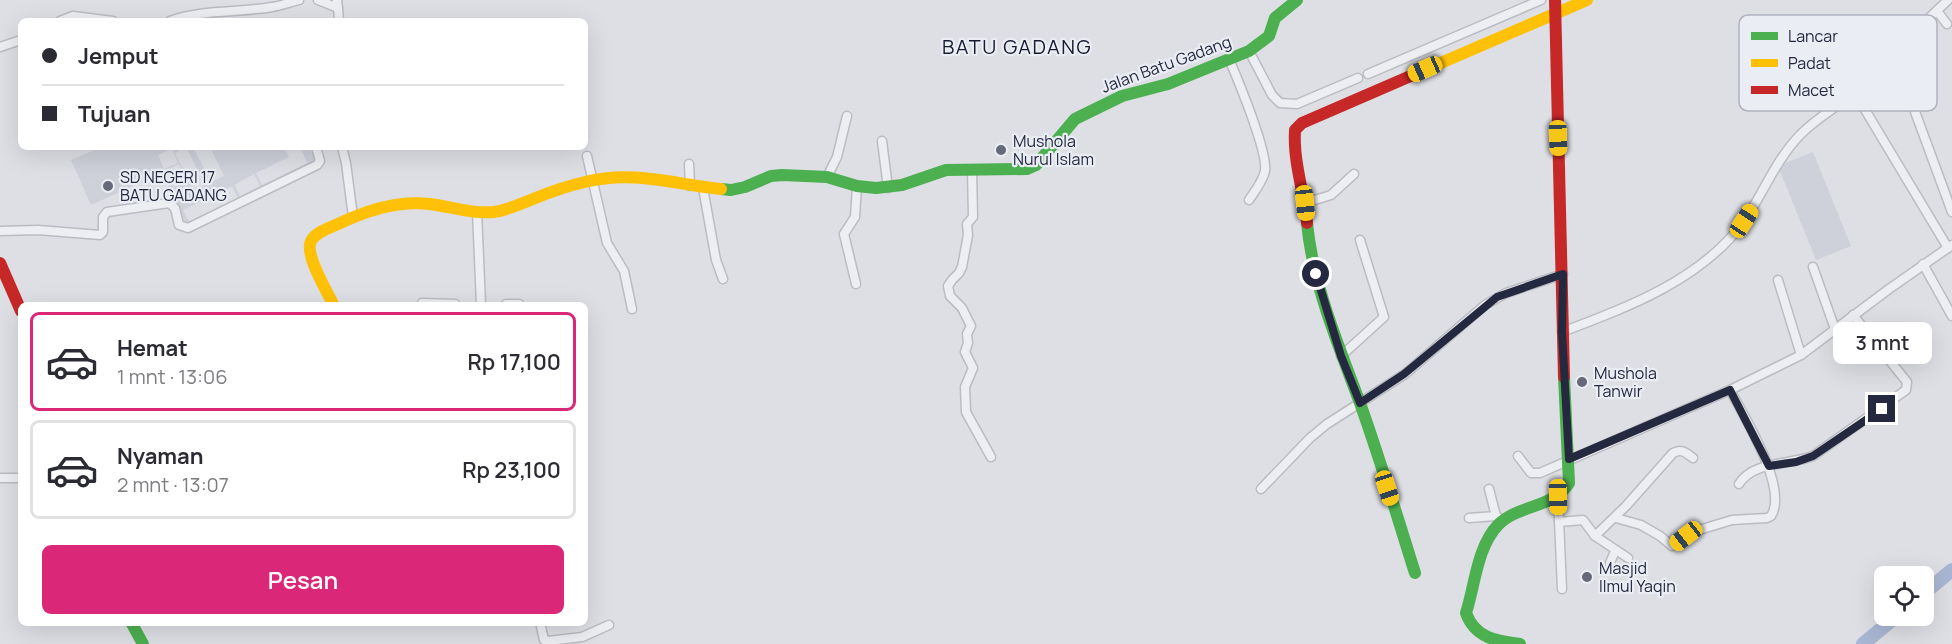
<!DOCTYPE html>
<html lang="id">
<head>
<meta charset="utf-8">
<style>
	:root { --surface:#fff; --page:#f2f2f3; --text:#2b2b33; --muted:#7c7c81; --line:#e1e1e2; --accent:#db2777 }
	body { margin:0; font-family:Manrope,sans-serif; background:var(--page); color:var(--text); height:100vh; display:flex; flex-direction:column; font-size:22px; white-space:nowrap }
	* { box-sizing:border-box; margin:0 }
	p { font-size:20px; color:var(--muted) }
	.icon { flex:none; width:33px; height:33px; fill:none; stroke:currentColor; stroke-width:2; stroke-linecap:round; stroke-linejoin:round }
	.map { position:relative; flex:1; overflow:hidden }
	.sheet { position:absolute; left:18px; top:302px; width:570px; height:324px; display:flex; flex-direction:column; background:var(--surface); border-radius:9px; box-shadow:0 6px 24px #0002 }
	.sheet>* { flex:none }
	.top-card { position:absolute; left:18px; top:18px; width:570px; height:132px; border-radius:9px; box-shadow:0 6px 24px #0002; display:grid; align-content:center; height:132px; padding:0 24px; background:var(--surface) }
	.fabs { position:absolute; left:1874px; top:566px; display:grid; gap:12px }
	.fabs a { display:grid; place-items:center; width:60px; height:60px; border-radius:9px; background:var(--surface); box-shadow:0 6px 24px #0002; font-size:30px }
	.end { position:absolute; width:27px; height:27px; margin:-14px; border:8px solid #24293f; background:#fff; box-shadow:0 0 0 3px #fff }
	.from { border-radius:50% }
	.bubble { position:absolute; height:42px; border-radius:9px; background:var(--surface); box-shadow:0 6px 24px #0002; font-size:20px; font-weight:600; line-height:42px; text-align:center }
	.car { position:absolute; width:18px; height:36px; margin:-18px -9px; border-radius:8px; box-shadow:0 0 4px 2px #0007; background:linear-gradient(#f5c518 24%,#345 0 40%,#f5c518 0 76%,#345 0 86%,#f5c518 0) }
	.top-card b { display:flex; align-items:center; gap:21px; height:57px; font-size:22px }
	.top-card b+b { border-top:2px solid var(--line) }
	.top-card i { width:15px; height:15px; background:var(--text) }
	ul { padding:10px 0 0; list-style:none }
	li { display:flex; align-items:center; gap:18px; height:99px; margin:0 12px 9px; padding:0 12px; border:3px solid var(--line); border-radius:9px }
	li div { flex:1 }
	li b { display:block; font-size:22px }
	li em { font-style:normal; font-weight:600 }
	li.active { border-color:var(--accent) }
	li>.icon { width:54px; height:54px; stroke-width:1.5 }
	.cta { display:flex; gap:12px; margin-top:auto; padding:12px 24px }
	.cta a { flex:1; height:69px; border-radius:9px; background:var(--accent); color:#fff; font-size:24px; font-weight:600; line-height:69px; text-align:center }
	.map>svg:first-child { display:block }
</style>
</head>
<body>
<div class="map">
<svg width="1952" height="644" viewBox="0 0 1952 644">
	<rect width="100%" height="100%" fill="#dedfe4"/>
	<!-- built -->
	<g fill="#ced0da" fill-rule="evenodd">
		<path d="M101,147h92l18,35 13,-6 -14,-29h74l5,10 -33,16 6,12 45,-22 -7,-16h9l9,18 -132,60 -24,-52 -71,32 -20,-45zM186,147l19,38 -11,6 -19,-38zM172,149l6,14 -14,6 -6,-14zM179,164l8,17 -13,6 -8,-17zM254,174l6,12 -20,10 -6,-11zM232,186l6,12 -49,24 -6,-12z"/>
		<path d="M1813,152l38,94 -35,14 -38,-94z"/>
	</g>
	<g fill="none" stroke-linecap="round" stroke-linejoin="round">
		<!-- river -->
		<g stroke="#a9b6d3" stroke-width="14">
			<path d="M1923,594l29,-24"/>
			<path d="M1863,644l35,-29"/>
		</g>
		<defs>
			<g id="street">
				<path d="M318,0l20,8 -1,-8"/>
				<path d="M338,8l1,13"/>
				<path d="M1937,11l10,13"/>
				<path d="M60,21l13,-5 40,5"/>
				<path d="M170,21c33,-12 68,-8 102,-14 9,-1 18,-5 27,-7"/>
				<path d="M0,47l21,-7"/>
				<path d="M1249,51l23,44 8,8 17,1 61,-26"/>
				<path d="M1893,52l59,160"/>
				<path d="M1229,59c9,21 39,93 36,112 -2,10 -10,20 -16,29"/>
				<path d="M1368,74l173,-74"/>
				<path d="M1855,93l93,155"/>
				<path d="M882,141l6,47"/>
				<path d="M342,147l4,16 7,54"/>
				<path d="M587,156l20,87 17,28 8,38"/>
				<path d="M689,164l1,22"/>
				<path d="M972,170l1,47 -6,7 1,11 -6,32 -3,6 -7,7 -4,6 2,10 12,12 9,18 -4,8 1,9 -3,9 8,16 -8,19 1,25 25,45"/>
				<path d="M827,177l10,-20 10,-41"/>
				<path d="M703,188l13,72 7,19"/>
				<path d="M1305,203l26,-8 23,-21"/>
				<path d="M477,212l4,92"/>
				<path d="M0,231l38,-1 62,5 3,-3v-15l4,-5 62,-9 6,5 4,17 9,3 129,-63 3,-4 -4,-14"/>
				<path d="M1923,264l29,52"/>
				<path d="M1813,267l22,62"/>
				<path d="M1778,280l23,75"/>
				<path d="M856,284l-12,-50 11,-17 2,-31"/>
				<path d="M422,303l33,1"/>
				<path d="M506,304h13"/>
				<path d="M1562,332c66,-25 137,-51 181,-109 20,-29 32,-62 57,-88 16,-17 36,-27 54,-42 14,-11 25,-26 38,-39 18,-18 37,-36 56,-54"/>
				<path d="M1341,356l43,-39 -24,-77"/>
				<path d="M1518,456l13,17h9l190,-83 71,-35 88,-66 63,-44"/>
				<path d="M0,478h21"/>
				<path d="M1739,484c14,-23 50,-19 74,-28l93,-66 1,-8 -54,-67"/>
				<path d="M1261,489l49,-51 17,-14 78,-50 80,-69 21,-12 57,-19"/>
				<path d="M1489,489l7,27"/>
				<path d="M1558,497l4,92"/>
				<path d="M1469,518l27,-2 7,4"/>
				<path d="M1616,518l25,7 19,11 12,10 27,-16 33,-10 35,-2 4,-2c18,-27 -27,-100 -41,-126"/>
				<path d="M1559,522l24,-2 12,16 31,-30 47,-53c9,-5 13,0 20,5"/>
				<path d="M1595,536l33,22"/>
				<path d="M1610,563l5,-12"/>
				<path d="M540,622l4,18 4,1 34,-4 27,-12"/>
			</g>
		</defs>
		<!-- street casing -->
		<use href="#street" stroke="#bbbcc2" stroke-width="11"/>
		<!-- street -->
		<use href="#street" stroke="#edeef1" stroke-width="8"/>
		<!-- fast -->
		<g stroke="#4caf50" stroke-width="12">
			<path d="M721,189l10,1 14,-3 26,-11 11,-1 45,2 30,9 19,2 26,-3 44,-15 81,-1 9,-4 39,-46 47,-23 46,-12 81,-33 20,-15 6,-18 22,-18"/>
			<path d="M1307,223c6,62 31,121 53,180 20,56 37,113 55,170"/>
			<path d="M131,622l12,22"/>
			<path d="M1520,644c-24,-3 -45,-6 -54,-31 9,-28 11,-66 32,-88 20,-21 55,-16 71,-42l-5,-106"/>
		</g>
		<!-- slow -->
		<g stroke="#ffc107" stroke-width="12">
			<path d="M1436,65l151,-65"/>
			<path d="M333,304c-6,-13 -29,-50 -22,-63 5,-9 18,-13 27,-17 29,-14 60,-24 92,-20 21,3 42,10 64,8 14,-2 26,-8 39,-13 17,-7 34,-13 52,-17 49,-12 88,2 136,7"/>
		</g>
		<!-- jam -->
		<g stroke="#c62828" stroke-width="12">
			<path d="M1555,0l9,377"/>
			<path d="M1307,223c-3,-32 -14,-61 -12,-93l7,-7 134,-58"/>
			<path d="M0,263l21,48"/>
		</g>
	</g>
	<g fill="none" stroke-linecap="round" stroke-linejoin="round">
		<!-- route -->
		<path stroke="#24293f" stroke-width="8" d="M1316,274l25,82 19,47 44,-29 93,-77 66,-23 -1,58 7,127 161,-69 39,76 27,-4 17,-6 69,-47"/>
	</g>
	<!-- markers -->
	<g fill="#656979" stroke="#ebedf5" stroke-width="2">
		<circle cx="1001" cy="150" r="6"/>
		<circle cx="108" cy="186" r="6"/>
		<circle cx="1582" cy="382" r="6"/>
		<circle cx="1587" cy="577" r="6"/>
	</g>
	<g text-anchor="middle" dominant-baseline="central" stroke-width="4.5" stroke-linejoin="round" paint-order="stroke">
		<!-- street labels -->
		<g font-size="16" fill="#24293f" stroke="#ebedf5">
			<text transform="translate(1166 64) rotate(-20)">Jalan Batu Gadang</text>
		</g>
		<!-- poi labels -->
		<g font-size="16" fill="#24293f" stroke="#ebedf5" text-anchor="start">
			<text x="1013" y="141">Mushola<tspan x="1013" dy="18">Nurul Islam</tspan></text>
			<text x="120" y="177">SD NEGERI 17<tspan x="120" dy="18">BATU GADANG</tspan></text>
			<text x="1594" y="373">Mushola<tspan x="1594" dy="18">Tanwir</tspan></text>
			<text x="1599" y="568">Masjid<tspan x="1599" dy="18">Ilmul Yaqin</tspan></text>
		</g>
		<!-- quarter labels -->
		<g font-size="20" letter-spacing="1.5" fill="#161b2f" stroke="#ebedf5">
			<text x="1017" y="46">BATU GADANG</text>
		</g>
	</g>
	<!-- legend -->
	<rect x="1739" y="15" width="198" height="96" rx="9" fill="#ebedf5" stroke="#afb2be" stroke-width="1.5"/>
	<rect x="1751" y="32" width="27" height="8" fill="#4caf50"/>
	<rect x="1751" y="59" width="27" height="8" fill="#ffc107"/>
	<rect x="1751" y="86" width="27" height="8" fill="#c62828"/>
	<g font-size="16" fill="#24293f">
		<text x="1788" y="42">Lancar</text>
		<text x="1788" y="69">Padat</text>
		<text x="1788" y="96">Macet</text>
	</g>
</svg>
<div class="fabs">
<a><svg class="icon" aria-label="locate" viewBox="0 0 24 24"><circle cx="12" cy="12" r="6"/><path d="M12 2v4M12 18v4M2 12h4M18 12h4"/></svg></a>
</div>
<i class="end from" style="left:1316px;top:274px"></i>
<i class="end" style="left:1882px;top:409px"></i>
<div class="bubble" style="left:1833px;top:322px;width:99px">3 mnt</div>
<i class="car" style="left:1425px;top:69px;rotate:246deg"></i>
<i class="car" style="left:1558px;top:138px;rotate:178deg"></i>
<i class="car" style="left:1305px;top:203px;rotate:174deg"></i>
<i class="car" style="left:1744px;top:221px;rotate:33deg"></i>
<i class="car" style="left:1387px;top:488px;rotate:162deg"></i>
<i class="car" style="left:1558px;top:497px;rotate:179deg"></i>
<i class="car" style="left:1686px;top:536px;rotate:232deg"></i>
<div class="top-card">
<b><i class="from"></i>Jemput</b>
<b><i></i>Tujuan</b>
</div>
<section class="sheet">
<ul>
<li class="active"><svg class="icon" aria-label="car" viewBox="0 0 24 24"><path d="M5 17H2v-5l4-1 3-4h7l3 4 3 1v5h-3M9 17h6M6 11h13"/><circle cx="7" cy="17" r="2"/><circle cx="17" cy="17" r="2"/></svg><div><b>Hemat</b><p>1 mnt · 13:06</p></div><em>Rp 17,100</em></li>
<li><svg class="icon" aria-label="car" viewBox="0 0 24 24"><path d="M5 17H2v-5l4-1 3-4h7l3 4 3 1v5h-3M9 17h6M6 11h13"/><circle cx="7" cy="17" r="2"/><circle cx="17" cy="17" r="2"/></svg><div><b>Nyaman</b><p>2 mnt · 13:07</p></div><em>Rp 23,100</em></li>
</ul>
<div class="cta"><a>Pesan</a></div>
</section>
</div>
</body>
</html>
